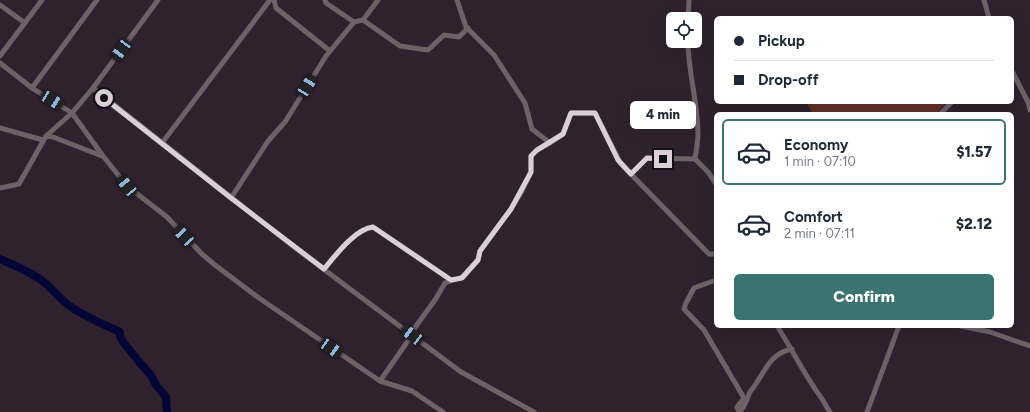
<!DOCTYPE html>
<html lang="en">
<head>
<meta charset="utf-8">
<style>
	:root { --surface:#fff; --page:#f2f2f3; --text:#1f2937; --muted:#747a83; --line:#e0e1e3; --accent:#3b7371 }
	body { margin:0; font-family:Figtree,sans-serif; background:var(--page); color:var(--text); height:100vh; display:flex; flex-direction:column; font-size:15px; white-space:nowrap }
	* { box-sizing:border-box; margin:0 }
	p { font-size:13px; color:var(--muted) }
	.icon { flex:none; width:22px; height:22px; fill:none; stroke:currentColor; stroke-width:2; stroke-linecap:round; stroke-linejoin:round }
	.map { position:relative; flex:1; overflow:hidden }
	.sheet { position:absolute; left:714px; top:112px; width:300px; height:216px; display:flex; flex-direction:column; background:var(--surface); border-radius:6px; box-shadow:0 4px 16px #0002 }
	.sheet>* { flex:none }
	.top-card { position:absolute; left:714px; top:16px; width:300px; height:88px; border-radius:6px; box-shadow:0 4px 16px #0002; display:grid; align-content:center; height:88px; padding:0 20px; background:var(--surface) }
	.tools { position:absolute; left:666px; top:12px; display:grid; gap:8px }
	.tools a { display:grid; place-items:center; width:36px; height:36px; border-radius:6px; background:var(--surface); box-shadow:0 4px 16px #0002; font-size:20px }
	.end { position:absolute; width:18px; height:18px; margin:-9px; border:5px solid #dacfd9; background:#111; box-shadow:0 0 0 2px #111 }
	.from { border-radius:50% }
	.bubble { position:absolute; height:28px; border-radius:6px; background:var(--surface); box-shadow:0 4px 16px #0002; font-size:13px; font-weight:800; line-height:28px; text-align:center }
	.car { position:absolute; width:12px; height:24px; margin:-12px -6px; border-radius:5px; box-shadow:0 0 3px 1px #0007; background:linear-gradient(#222 24%,#8ab4d8 0 40%,#222 0 76%,#8ab4d8 0 86%,#222 0) }
	.top-card b { display:flex; align-items:center; gap:14px; height:38px; font-size:15px }
	.top-card b+b { border-top:1px solid var(--line) }
	.top-card i { width:10px; height:10px; background:var(--text) }
	ul { padding:7px 0 0; list-style:none }
	li { display:flex; align-items:center; gap:12px; height:66px; margin:0 8px 6px; padding:0 12px; border:2px solid transparent; border-radius:6px }
	li div { flex:1 }
	li b { display:block; font-size:15px }
	li em { font-style:normal; font-weight:800 }
	li.active { border-color:var(--accent) }
	li>.icon { width:36px; height:36px; stroke-width:1.5 }
	.button { display:flex; gap:8px; margin-top:auto; padding:8px 20px }
	.button a { flex:1; height:46px; border-radius:6px; background:var(--accent); color:#fff; font-size:16px; font-weight:800; line-height:46px; text-align:center }
	.map>svg:first-child { display:block }
</style>
</head>
<body>
<div class="map">
<svg width="1030" height="412" viewBox="0 0 1030 412">
	<rect width="100%" height="100%" fill="#30212f"/>
	<!-- green -->
	<path fill="#65302a" d="M806,102h141l-12,12h-122z"/>
	<g fill="none" stroke-linecap="round" stroke-linejoin="round">
		<!-- river -->
		<path stroke="#030634" stroke-width="8" d="M0,259c14,6 31,13 44,23 7,6 14,15 22,21 14,12 37,21 54,29v4l3,6 17,21 10,11 6,11 10,12 1,15"/>
		<!-- street -->
		<g stroke="#6e6266" stroke-width="5">
			<path d="M274,0l2,8 54,43"/>
			<path d="M325,0l1,3 28,19 9,-2 15,-20"/>
			<path d="M457,0l9,27 28,28 31,48 7,26 18,14 13,-9 8,-21h24l26,51 88,90h7"/>
			<path d="M984,0l5,18"/>
			<path d="M0,5l25,18"/>
			<path d="M688,19l1,-19"/>
			<path d="M363,20l37,26 28,4 16,-15 15,2 9,-9"/>
			<path d="M0,56l42,-56"/>
			<path d="M0,63l32,25 40,25 31,43 24,30 40,31 35,37 13,11 44,33 121,83 32,10 31,21"/>
			<path d="M1012,71l16,31 2,8"/>
			<path d="M32,88l65,-88"/>
			<path d="M93,88l201,159 167,125 73,40"/>
			<path d="M940,114l12,-12"/>
			<path d="M0,128l43,12"/>
			<path d="M46,136l7,1 49,19"/>
			<path d="M162,143l108,-143"/>
			<path d="M695,159l13,13 8,12"/>
			<path d="M631,174l16,-16 48,1c1,-8 3,-16 3,-25 0,-31 -10,-62 -10,-93"/>
			<path d="M0,188l19,-4 27,-48 26,-23 21,-25 65,-88"/>
			<path d="M231,198l37,-57 17,-19 41,-66 28,-34"/>
			<path d="M324,269c11,-13 31,-41 49,-42l78,53"/>
			<path d="M716,280l-22,8 -8,15 -2,6 20,21 40,68 -7,9 2,5"/>
			<path d="M777,326c15,23 27,48 43,70 4,5 6,11 10,16"/>
			<path d="M961,326l29,6 40,14"/>
			<path d="M380,381l32,-46 4,-9 19,-26 10,-17 17,-6 16,-17 2,-9 31,-42 10,-16 10,-21v-16l6,-6 13,-7"/>
			<path d="M740,412c5,-6 7,-13 10,-20 2,-3 5,-6 7,-10 10,-15 15,-29 35,-33"/>
			<path d="M867,412l32,-86"/>
		</g>
	</g>
	<g fill="none" stroke-linecap="round" stroke-linejoin="round">
		<!-- route -->
		<path stroke="#dacfd9" stroke-width="5" d="M104,98l127,100 93,71c11,-13 31,-40 49,-42l78,53 11,-2 16,-18 2,-9 31,-42 20,-37v-16l6,-6 26,-16 8,-21h24l23,47 13,14 16,-16 16,1"/>
	</g>
</svg>
<div class="tools">
<a><svg class="icon" aria-label="locate" viewBox="0 0 24 24"><circle cx="12" cy="12" r="6"/><path d="M12 2v4M12 18v4M2 12h4M18 12h4"/></svg></a>
</div>
<i class="end from" style="left:104px;top:98px"></i>
<i class="end" style="left:663px;top:159px"></i>
<div class="bubble" style="left:630px;top:101px;width:66px">4 min</div>
<i class="car" style="left:121px;top:50px;rotate:216deg"></i>
<i class="car" style="left:307px;top:86px;rotate:32deg"></i>
<i class="car" style="left:52px;top:100px;rotate:122deg"></i>
<i class="car" style="left:127px;top:186px;rotate:321deg"></i>
<i class="car" style="left:184px;top:236px;rotate:317deg"></i>
<i class="car" style="left:412px;top:335px;rotate:307deg"></i>
<i class="car" style="left:331px;top:348px;rotate:124deg"></i>
<div class="top-card">
<b><i class="from"></i>Pickup</b>
<b><i></i>Drop-off</b>
</div>
<section class="sheet">
<ul>
<li class="active"><svg class="icon" aria-label="car" viewBox="0 0 24 24"><path d="M5 17H2v-5l4-1 3-4h7l3 4 3 1v5h-3M9 17h6M6 11h13"/><circle cx="7" cy="17" r="2"/><circle cx="17" cy="17" r="2"/></svg><div><b>Economy</b><p>1 min · 07:10</p></div><em>$1.57</em></li>
<li><svg class="icon" aria-label="car" viewBox="0 0 24 24"><path d="M5 17H2v-5l4-1 3-4h7l3 4 3 1v5h-3M9 17h6M6 11h13"/><circle cx="7" cy="17" r="2"/><circle cx="17" cy="17" r="2"/></svg><div><b>Comfort</b><p>2 min · 07:11</p></div><em>$2.12</em></li>
</ul>
<div class="button"><a>Confirm</a></div>
</section>
</div>
</body>
</html>
